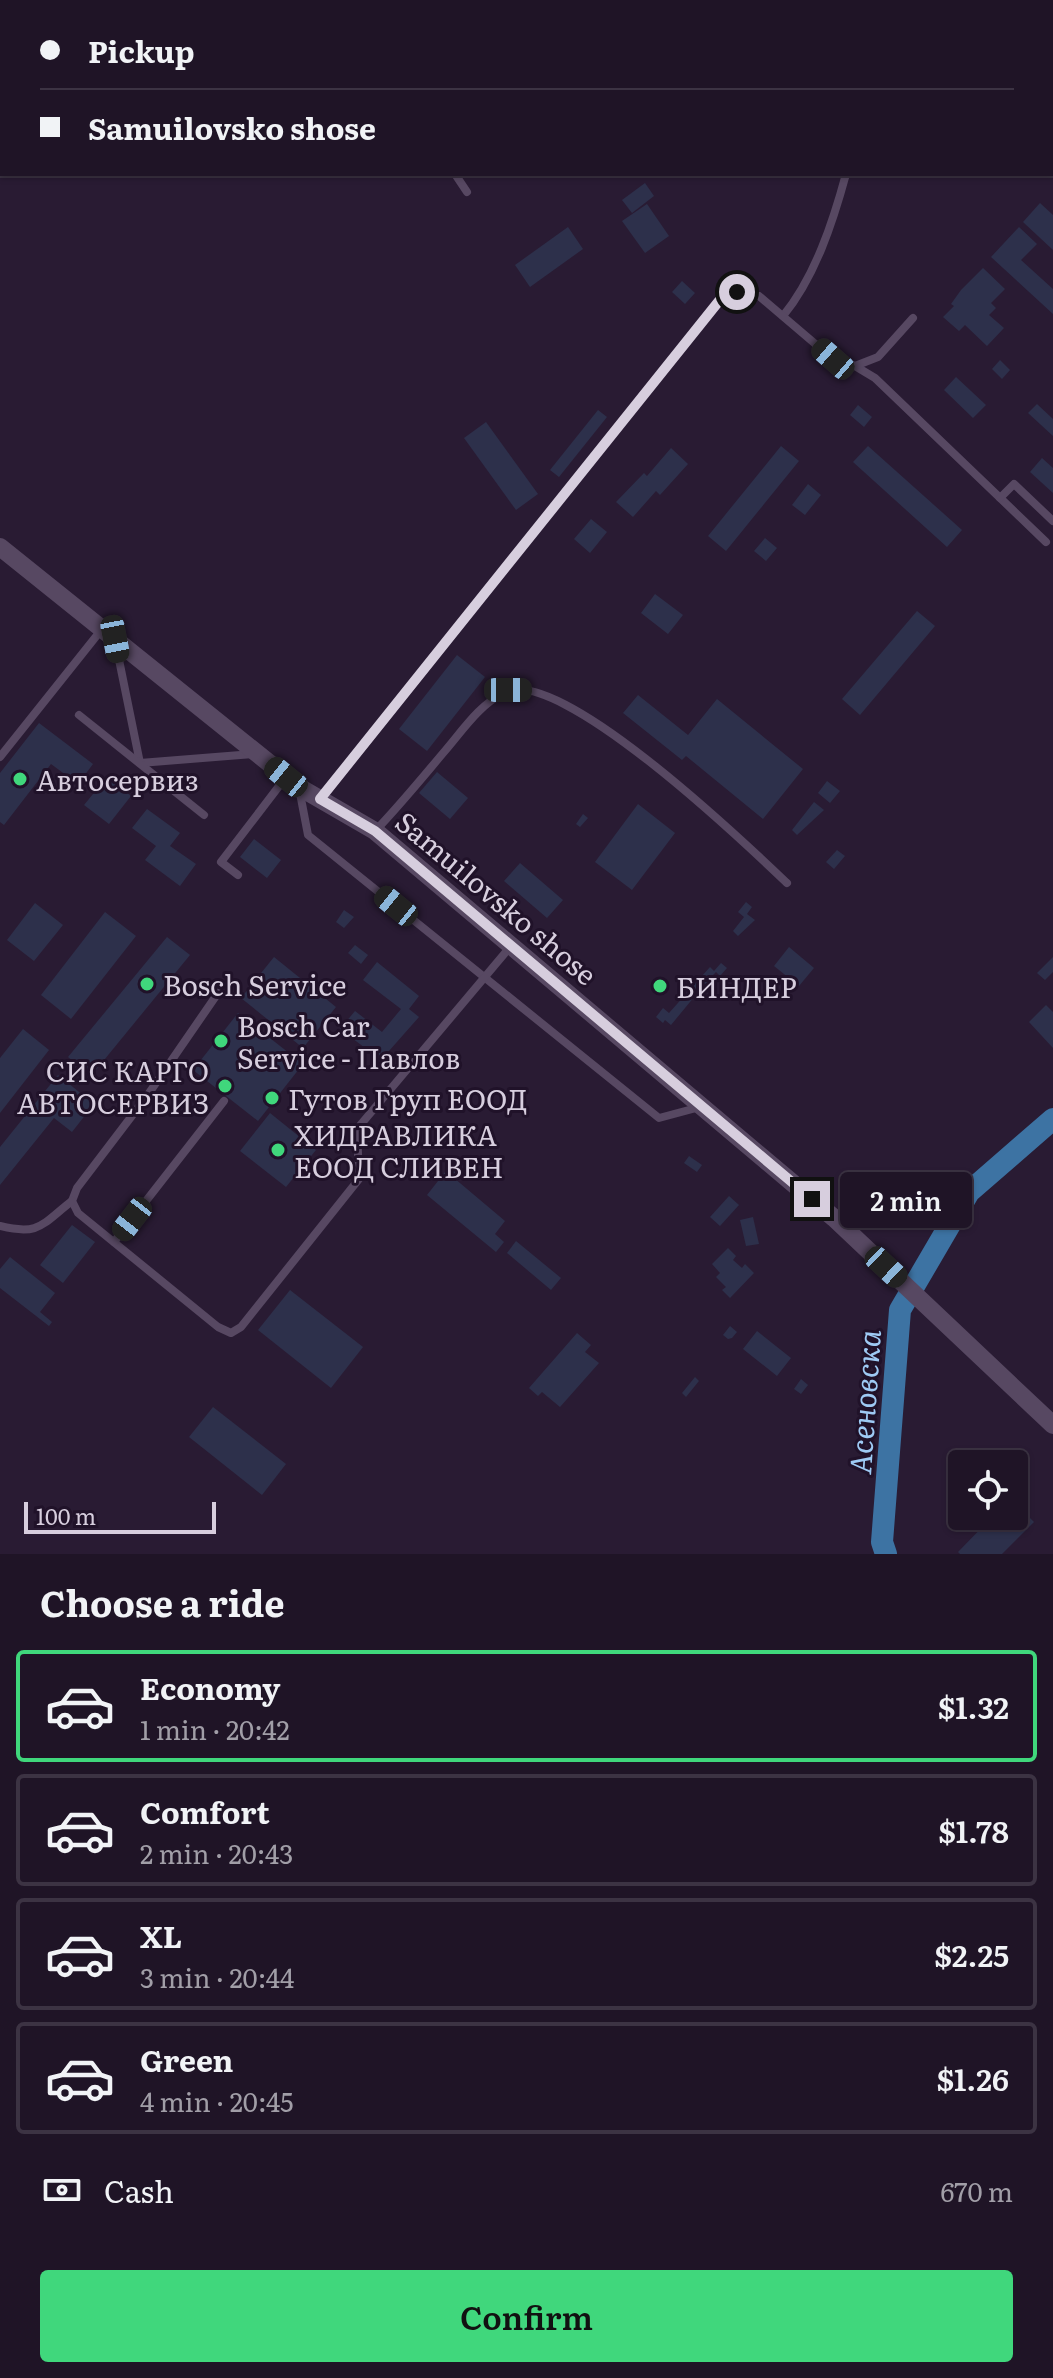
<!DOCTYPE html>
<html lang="en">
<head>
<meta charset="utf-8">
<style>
	:root { --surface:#1f1426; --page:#2c2132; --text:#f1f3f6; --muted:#a19ea7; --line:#3c3343; --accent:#40d77c }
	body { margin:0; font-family:Literata,serif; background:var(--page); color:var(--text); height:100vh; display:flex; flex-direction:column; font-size:30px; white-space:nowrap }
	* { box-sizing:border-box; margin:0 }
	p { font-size:26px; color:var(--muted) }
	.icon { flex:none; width:44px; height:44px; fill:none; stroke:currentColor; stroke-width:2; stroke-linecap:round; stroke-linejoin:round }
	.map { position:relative; height:1554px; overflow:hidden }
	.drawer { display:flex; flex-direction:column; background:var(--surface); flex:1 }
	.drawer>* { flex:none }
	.top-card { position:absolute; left:0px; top:0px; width:1054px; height:176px; box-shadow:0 2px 6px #0004,0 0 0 2px var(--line); display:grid; align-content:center; height:176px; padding:0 40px; background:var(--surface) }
	.controls { position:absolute; left:948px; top:1450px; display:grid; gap:16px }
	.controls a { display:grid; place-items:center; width:80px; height:80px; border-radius:8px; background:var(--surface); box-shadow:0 2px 6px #0004,0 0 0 2px var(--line); font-size:40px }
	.scale { position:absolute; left:24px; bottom:20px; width:192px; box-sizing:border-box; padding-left:8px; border:4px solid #d7cede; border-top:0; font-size:22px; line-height:28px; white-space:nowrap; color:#d7cede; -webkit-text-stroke:6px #201229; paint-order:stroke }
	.end { position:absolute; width:36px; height:36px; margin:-18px; border:10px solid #d7cede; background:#111; box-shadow:0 0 0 4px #111 }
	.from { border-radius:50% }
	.bubble { position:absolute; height:56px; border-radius:8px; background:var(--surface); box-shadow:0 2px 6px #0004,0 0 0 2px var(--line); font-size:26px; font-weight:600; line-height:56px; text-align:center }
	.car { position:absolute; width:24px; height:48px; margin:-24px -12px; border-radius:10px; box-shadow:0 0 6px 2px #0007; background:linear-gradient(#222 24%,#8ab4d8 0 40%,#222 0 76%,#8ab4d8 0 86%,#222 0) }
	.top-card b { display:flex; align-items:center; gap:28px; height:76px; font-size:30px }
	.top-card b+b { border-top:2px solid var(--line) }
	.top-card i { width:20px; height:20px; background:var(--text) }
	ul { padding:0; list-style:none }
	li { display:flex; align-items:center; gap:24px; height:112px; margin:0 16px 12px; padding:0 24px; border:4px solid var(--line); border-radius:8px }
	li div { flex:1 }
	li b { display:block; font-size:30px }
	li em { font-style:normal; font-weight:600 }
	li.selected { border-color:var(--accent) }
	li>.icon { width:72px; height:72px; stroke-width:1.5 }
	h2 { padding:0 40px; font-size:36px; line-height:96px }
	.pay { display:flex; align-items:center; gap:20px; height:88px; padding:0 40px; font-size:30px }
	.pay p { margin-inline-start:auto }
	.action { display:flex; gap:16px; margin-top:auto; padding:16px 40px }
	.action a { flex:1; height:92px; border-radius:8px; background:var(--accent); color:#111; font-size:32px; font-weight:600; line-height:92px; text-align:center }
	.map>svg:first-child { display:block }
</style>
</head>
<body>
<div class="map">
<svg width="1053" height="1554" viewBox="0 0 1053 1554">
	<rect width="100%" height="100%" fill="#291b33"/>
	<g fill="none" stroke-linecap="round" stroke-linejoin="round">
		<!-- river -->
		<path stroke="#3d73a3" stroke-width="22" d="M886,1554l-4,-12 18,-232 69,-118 84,-73"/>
	</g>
	<!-- building -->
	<g fill="#2d304b">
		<path d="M645,183l9,13 -22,17 -10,-13z"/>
		<path d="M1040,203l13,12v35l-30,-28z"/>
		<path d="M647,204l22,32 -24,17 -23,-32z"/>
		<path d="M568,227l15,22 -53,38 -15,-22z"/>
		<path d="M1019,227l18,17 -16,16 32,29v25l-62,-57z"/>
		<path d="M983,268l22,21 -14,14 5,5 -7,7 15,13 -17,18 -22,-21 -6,6 -16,-14 11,-11 -3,-2 10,-14z"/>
		<path d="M682,281l13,12 -10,11 -13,-12z"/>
		<path d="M1000,360l10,10 -8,9 -10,-10z"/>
		<path d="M956,377l30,28 -13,13 -29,-28z"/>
		<path d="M1037,404l16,15v17l-25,-23z"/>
		<path d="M858,405l14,12 -8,10 -14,-12z"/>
		<path d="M598,410l9,7 -48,60 -9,-7z"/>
		<path d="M486,422l52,72 -22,16 -52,-72z"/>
		<path d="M781,446l18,15 -73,90 -18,-15z"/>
		<path d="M868,446l94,84 -15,17 -94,-85z"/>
		<path d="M671,448l17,16 -28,31 -4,-4 -23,26 -17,-15 28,-29 3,3z"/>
		<path d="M1042,458l11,10v25l-23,-21z"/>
		<path d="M808,484l13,11 -16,20 -13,-10z"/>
		<path d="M591,519l16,13 -17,21 -16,-14z"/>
		<path d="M765,538l12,10 -11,13 -12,-10z"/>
		<path d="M655,594l28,21 -15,19 -27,-21z"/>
		<path d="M917,611l18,15 -75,89 -18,-16z"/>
		<path d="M457,655l28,22 -58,74 -28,-22z"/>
		<path d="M638,695l50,40 29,-36 86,70 -40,50 -77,-63 -4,4 -59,-47z"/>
		<path d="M39,723l54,41 -15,20 -27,-20 -47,61 -4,-3v-49z"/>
		<path d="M437,772l31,26 -18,21 -31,-26z"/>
		<path d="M107,777l24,19 -22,28 -25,-19z"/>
		<path d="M827,781l13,10 -10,12 -12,-10z"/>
		<path d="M814,802l10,8 -27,25 -5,-5z"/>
		<path d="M638,804l37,29 -43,57 -37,-28z"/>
		<path d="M147,809l33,24 -10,13 26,18 -16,22 -35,-26 11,-14 -24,-18z"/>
		<path d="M583,814l5,4 -8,9 -4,-3z"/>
		<path d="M254,839l27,21 -14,18 -27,-21z"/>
		<path d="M837,850l8,6 -11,13 -8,-7z"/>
		<path d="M520,863l43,37 -16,18 -43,-37z"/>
		<path d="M746,902l6,5 -5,7 8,6 -17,16 -5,-5 11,-14 -6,-5z"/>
		<path d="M35,903l28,22 -29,36 -27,-21z"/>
		<path d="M344,910l10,7 -10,11 -8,-6z"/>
		<path d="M105,912l31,24 -65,83 -30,-24z"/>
		<path d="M167,937l23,18 -99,121 -23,-19z"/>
		<path d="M355,945l13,10 -7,9 -13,-11z"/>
		<path d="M789,947l25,21 -15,18 -25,-20z"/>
		<path d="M274,957l62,50 -33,41 -62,-50z"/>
		<path d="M1053,957v15l-8,8 -8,-7z"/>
		<path d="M377,962l42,34 -10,13 10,8 -38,43 -41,-31 15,-18 27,21 19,-23 -38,-29z"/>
		<path d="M721,963l6,5 -7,8 -4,-4 -5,5 3,3 -6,8 -4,-3 -33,40 -6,-5 -2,3 -7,-6 7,-9 6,5 41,-46 4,4z"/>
		<path d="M1046,1005l7,7v36l-24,-26z"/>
		<path d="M238,1013l65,51 -45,57 -65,-51z"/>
		<path d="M23,1029l26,21 -49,63v-55z"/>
		<path d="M58,1075l36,29 -22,28 -18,-14 -54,67v-38z"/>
		<path d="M270,1113l46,37 -30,37 -46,-36z"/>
		<path d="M689,1156l13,9 -5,7 -13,-9z"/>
		<path d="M453,1162l8,7 -7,9 51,43 -10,13 9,8 -8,10 -69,-57z"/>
		<path d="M729,1196l10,9 -19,21 -10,-9z"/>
		<path d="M753,1217l6,27 -13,2 -6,-26z"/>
		<path d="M72,1225l23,17 -32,41 -23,-18z"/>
		<path d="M516,1241l45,37 -10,12 -44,-37z"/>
		<path d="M728,1248l8,8 -3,4 9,8 3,-4 9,9 -24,25 -8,-8 4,-3 -10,-10 4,-4 -8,-9z"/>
		<path d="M10,1257l45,36 -15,19 12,10 -3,4 -49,-38v-19z"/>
		<path d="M290,1290l73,57 -32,41 -73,-58z"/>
		<path d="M730,1326l7,6 -5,6 -4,1 -5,-4z"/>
		<path d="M757,1331l34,27 -14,18 -34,-27z"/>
		<path d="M577,1333l14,12 -6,7 14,11 -39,44 -18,-15 -4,4 -9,-8z"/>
		<path d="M695,1377l4,4 -13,16 -4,-4z"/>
		<path d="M801,1379l7,6 -7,9 -7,-5z"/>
		<path d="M213,1407l73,57 -24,31 -73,-58z"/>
		<path d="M1014,1502l20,20 -32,32h-42l-2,-2 35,-36h21z"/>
	</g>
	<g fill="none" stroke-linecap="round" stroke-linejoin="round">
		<!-- service -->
		<g stroke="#574862" stroke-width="8">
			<path d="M336,0l2,2"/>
			<path d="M32,2l3,-2"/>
			<path d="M897,2v-2"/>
			<path d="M0,26l2,-1"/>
			<path d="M455,174l12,18"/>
			<path d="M783,316c32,-39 50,-94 63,-142"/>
			<path d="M855,366l20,12 171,164"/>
			<path d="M1000,498l14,-14 39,37"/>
			<path d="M116,645l24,118 113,-9"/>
			<path d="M79,715l125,100"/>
			<path d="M0,757l102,-128"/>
			<path d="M299,788l9,47 351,283 41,-11"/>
			<path d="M321,799l398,-498 18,-9 22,4 74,63 22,7 23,-9 35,-39"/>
			<path d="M376,830c24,-25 46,-52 68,-78 19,-22 35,-47 61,-60 55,-26 240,151 282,191"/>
			<path d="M238,875l-17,-13 65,-85"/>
			<path d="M218,993l-71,103 -70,92 -5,13 6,12 140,114 13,6 10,-6 118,-148 -2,-50 153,-182"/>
			<path d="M0,1226c40,10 42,-2 72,-25"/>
			<path d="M114,1242l110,-141"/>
		</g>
		<!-- tertiary -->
		<path stroke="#574862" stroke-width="18" d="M0,547l299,240 76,44 459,387 219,207"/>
	</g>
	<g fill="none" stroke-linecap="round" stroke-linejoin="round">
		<!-- route -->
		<path stroke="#d7cede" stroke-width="10" d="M737,292l-18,9 -399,498 55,32 437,368"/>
	</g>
	<!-- markers -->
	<g fill="#40d77c" stroke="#201229" stroke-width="3">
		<circle cx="20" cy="779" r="8"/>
		<circle cx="147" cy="984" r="8"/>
		<circle cx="660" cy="986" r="8"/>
		<circle cx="221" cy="1041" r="8"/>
		<circle cx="225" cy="1086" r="8"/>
		<circle cx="272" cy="1098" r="8"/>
		<circle cx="278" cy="1150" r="8"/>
	</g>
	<g text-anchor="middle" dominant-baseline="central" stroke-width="6" stroke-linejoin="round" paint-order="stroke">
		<!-- poi labels -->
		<g font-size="28" fill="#d7cede" stroke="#201229" text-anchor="start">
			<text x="36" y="779">Автосервиз</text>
			<text x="163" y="984">Bosch Service</text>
			<text x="676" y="986">БИНДЕР</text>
			<text x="237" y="1025">Bosch Car<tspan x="237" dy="32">Service - Павлов</tspan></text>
			<text x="209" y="1070" text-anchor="end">СИС КАРГО<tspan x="209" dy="32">АВТОСЕРВИЗ</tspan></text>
			<text x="288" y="1098">Гутов Груп ЕООД</text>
			<text x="294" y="1134">ХИДРАВЛИКА<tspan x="294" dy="32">ЕООД СЛИВЕН</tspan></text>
		</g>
		<!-- street labels -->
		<g font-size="28" fill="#d7cede" stroke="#201229">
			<text transform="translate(497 897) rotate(40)">Samuilovsko shose</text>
		</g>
		<!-- water labels -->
		<g font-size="30" font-style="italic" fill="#9ecaf4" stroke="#201229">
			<text transform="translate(863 1402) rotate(-86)">Асеновска</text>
		</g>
	</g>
</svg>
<div class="controls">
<a><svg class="icon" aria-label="locate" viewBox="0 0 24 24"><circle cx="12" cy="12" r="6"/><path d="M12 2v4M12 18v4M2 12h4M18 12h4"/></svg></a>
</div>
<div class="scale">100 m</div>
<i class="end from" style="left:737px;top:292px"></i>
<i class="end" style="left:812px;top:1199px"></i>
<div class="bubble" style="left:840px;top:1172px;width:132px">2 min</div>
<i class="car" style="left:833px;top:359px;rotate:311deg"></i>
<i class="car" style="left:115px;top:639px;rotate:169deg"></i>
<i class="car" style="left:508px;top:690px;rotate:90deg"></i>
<i class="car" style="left:286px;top:777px;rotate:309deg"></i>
<i class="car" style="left:396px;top:906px;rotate:309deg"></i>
<i class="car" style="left:132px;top:1219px;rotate:218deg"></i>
<i class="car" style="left:886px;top:1267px;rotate:133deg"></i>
<div class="top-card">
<b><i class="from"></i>Pickup</b>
<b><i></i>Samuilovsko shose</b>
</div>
</div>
<section class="drawer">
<h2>Choose a ride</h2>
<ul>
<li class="selected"><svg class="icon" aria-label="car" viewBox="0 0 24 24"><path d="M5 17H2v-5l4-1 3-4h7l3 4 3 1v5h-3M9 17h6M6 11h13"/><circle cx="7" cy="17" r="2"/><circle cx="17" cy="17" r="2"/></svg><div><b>Economy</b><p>1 min · 20:42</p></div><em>$1.32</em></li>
<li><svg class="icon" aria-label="car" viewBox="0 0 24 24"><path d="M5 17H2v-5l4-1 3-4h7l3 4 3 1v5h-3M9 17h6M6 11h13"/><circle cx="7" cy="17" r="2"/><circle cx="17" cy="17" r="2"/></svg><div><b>Comfort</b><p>2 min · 20:43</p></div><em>$1.78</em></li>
<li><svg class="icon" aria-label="car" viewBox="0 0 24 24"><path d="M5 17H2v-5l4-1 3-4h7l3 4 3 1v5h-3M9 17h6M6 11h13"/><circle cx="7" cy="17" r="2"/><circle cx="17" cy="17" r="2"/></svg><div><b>XL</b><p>3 min · 20:44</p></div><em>$2.25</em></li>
<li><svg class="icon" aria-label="car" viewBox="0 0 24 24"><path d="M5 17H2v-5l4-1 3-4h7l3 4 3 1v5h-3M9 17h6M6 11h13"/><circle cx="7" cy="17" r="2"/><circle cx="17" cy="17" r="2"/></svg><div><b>Green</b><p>4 min · 20:45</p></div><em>$1.26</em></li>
</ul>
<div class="pay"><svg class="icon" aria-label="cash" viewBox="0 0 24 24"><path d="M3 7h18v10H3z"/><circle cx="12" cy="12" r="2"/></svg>Cash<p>670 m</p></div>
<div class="action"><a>Confirm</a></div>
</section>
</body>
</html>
